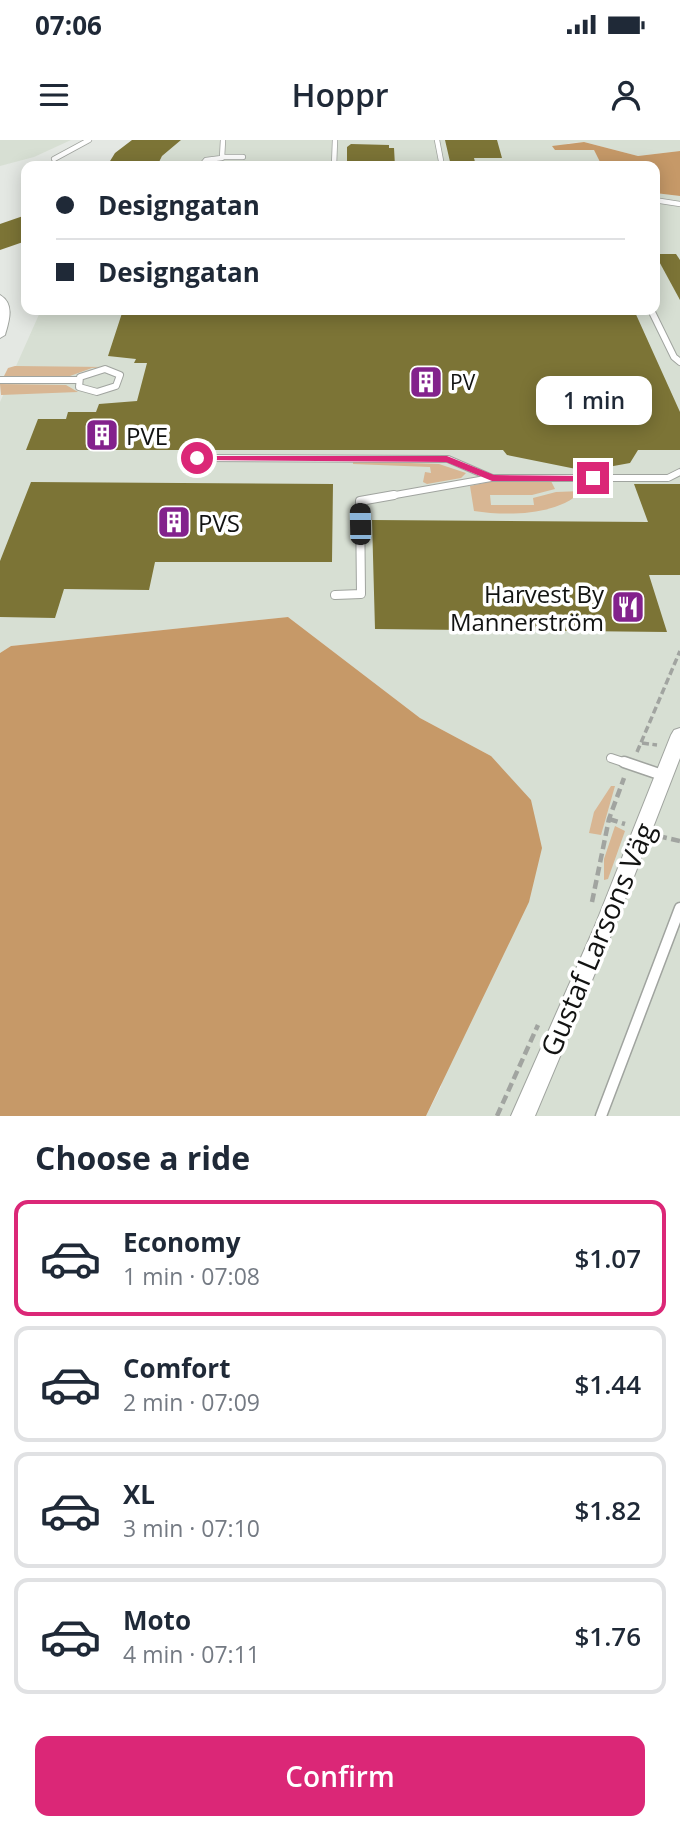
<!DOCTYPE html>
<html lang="en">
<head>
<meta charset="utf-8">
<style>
	:root { --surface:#fff; --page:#f6f6f7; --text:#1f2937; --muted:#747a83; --line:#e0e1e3; --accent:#db2777 }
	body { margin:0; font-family:"Open Sans",sans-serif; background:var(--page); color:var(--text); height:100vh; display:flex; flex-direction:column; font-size:26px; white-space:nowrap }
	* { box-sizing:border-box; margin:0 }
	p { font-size:23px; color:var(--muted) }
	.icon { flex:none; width:38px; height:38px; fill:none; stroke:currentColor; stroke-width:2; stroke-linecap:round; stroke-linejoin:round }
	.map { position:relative; height:976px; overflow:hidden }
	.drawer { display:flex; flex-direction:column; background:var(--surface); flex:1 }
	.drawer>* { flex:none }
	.top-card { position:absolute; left:21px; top:21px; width:639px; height:154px; border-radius:14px; box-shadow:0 4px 18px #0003; display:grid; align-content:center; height:154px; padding:0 35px; background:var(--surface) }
	.end { position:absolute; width:32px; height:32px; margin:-16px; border:9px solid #db2777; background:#fff; box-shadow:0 0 0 4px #fff }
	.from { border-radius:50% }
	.bubble { position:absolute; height:49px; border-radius:14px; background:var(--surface); box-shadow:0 4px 18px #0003; font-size:23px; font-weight:600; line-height:49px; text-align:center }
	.car { position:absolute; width:21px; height:42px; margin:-21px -10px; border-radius:9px; box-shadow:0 0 5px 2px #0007; background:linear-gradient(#222 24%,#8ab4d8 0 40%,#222 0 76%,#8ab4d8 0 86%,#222 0) }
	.top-card b { display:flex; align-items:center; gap:24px; height:66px; font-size:26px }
	.top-card b+b { border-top:2px solid var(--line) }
	.top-card i { width:18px; height:18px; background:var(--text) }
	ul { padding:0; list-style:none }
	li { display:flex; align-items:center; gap:21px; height:116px; margin:0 14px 10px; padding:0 21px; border:4px solid var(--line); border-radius:14px }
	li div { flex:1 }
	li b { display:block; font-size:26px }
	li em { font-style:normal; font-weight:600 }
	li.on { border-color:var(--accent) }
	li>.icon { width:63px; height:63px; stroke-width:1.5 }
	h2 { padding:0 35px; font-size:32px; line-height:84px }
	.action { display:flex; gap:14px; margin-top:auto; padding:14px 35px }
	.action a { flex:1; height:80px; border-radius:14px; background:var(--accent); color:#fff; font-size:28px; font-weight:600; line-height:80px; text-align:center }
	.status { display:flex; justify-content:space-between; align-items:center; height:49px; padding:0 35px; background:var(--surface); direction:ltr }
	.status svg { height:19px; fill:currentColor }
	header { display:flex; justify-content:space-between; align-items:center; height:91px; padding:0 35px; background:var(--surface); font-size:32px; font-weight:600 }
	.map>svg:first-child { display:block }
</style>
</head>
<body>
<div class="status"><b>07:06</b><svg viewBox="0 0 49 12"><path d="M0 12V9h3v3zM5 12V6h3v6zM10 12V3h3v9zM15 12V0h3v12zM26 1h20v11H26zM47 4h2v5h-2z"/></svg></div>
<header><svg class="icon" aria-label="menu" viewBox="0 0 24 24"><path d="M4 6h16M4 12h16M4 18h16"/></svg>Hoppr<svg class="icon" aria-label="person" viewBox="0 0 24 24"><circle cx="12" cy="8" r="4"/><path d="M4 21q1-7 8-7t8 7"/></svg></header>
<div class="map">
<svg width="680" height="976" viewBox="0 0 680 976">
	<rect width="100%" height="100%" fill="#e4e8e3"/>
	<!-- built -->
	<g fill="#d7dfd3">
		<path d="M0,0h71l-37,17 -34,9z"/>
		<path d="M181,0h499v11l-42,5 -54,-14 -15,1 -14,7h39l8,16h-445l5,-10z"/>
		<path d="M655,53l25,3v920h-254l15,-29 50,-331 -71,-38 -132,-101 -277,29 -11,7v-251l41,-92h613z"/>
	</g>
	<!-- green -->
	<g fill="#d8b693">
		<path d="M15,226l91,1 -14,1 -22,8h-66l4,-8z"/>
		<path d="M0,244l66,1 12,7 -77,3z"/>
		<path d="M353,321l86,3 27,9 -5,5 -34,6 -4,-2 2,-10 6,1 -1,-6 -77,-3z"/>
		<path d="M493,341h58l4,8 -23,6h-42l1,10h43l-1,-7 23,-6 26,-1c-25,25 -75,25 -108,20l-4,-25z"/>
		<path d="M611,646h4l-14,49 -12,-2 5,-21z"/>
		<path d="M615,686l10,5 -17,48 -4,1v-21z"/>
	</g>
	<!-- forest -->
	<g fill="#c69968">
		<path d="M584,2l54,14 42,-5v45l-25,-3 -1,-27h-52l-8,-16h-39l-3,-4z"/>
		<path d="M288,477l132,101 71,38 40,44 11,48 -13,54 -103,214h-426v-463l11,-7z"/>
	</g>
	<!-- building -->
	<g fill="#7c7436">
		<path d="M132,0h49l-19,16 -5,10h-50l8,-13z"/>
		<path d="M445,0h52l5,18h-28l2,8h-25z"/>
		<path d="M351,4l38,1v3h5l1,18h-48v-19z"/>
		<path d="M26,75v26l-26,9v-26z"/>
		<path d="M655,114h21l4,6v40z"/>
		<path d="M123,170h511l46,102v38h-42l-8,13 -44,8 -79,-16 -4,-5h-477l12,-31h28l2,-7h28l3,-8 38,-3 10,-38h-13l2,-4 -28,-3z"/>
		<path d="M31,342l302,2 -1,78h-177l-6,28 -85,-1 -9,29 -55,-1v-56z"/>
		<path d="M634,344h46v91h-31l18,57 -292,-3 -3,-109 276,2z"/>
	</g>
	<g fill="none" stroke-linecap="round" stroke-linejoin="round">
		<defs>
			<g id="service-far3">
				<path d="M437,0l5,26"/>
				<path d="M222,17h21"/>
				<path d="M54,19l35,-19"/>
				<path d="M201,26l5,-6 16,-2 1,-18"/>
				<path d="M334,26l1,-26"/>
				<path d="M654,60l26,4"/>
			</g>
			<g id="service-far2">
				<path d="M651,170l23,47 6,5"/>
				<path d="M105,229l15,6 -4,11 -19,6 -18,-5 1,-10z"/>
				<path d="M0,240h77"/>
				<path d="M197,318l251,1 44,19h176l12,-6"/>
				<path d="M384,357l107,-19"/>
			</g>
			<g id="service-far1">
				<path d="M335,455l26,-1 -1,-93 34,-6"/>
				<path d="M611,618l18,6"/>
			</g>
			<g id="service">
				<path d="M624,622l41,14"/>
				<path d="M601,976l79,-208"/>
			</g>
			<g id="minor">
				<path d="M0,155c15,9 9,26 5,40l-5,3z"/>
				<path d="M680,588v30l-66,170 -79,188h-24l83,-188 77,-193 3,-5z"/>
			</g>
		</defs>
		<!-- service-far3 casing -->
		<use href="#service-far3" stroke="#a0a49f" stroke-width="6"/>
		<!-- service-far2 casing -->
		<use href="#service-far2" stroke="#a0a49f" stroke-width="8"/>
		<!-- service-far1 casing -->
		<use href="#service-far1" stroke="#a0a49f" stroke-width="10"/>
		<!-- service casing -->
		<use href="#service" stroke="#a0a49f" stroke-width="13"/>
		<!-- minor casing -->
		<use href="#minor" stroke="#a0a49f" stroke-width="2"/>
		<!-- path-far1 -->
		<g stroke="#a1a4a0" stroke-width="3.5" stroke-dasharray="7 3.5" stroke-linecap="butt">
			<path d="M642,603l15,2"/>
			<path d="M637,612l43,-101"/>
		</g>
		<!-- path -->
		<g stroke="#a1a4a0" stroke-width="4.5" stroke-dasharray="9 4.5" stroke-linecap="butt">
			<path d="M609,679l16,5"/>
			<path d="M658,696l22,5"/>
			<path d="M592,762l17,-83 15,-41"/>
			<path d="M497,976l41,-91"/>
		</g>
		<!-- service-far3 -->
		<use href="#service-far3" stroke="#fff" stroke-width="4.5"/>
		<!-- service-far2 -->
		<use href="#service-far2" stroke="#fff" stroke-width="6"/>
		<!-- service-far1 -->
		<use href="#service-far1" stroke="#fff" stroke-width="8"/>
		<!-- service -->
		<use href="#service" stroke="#fff" stroke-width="10"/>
		<!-- minor -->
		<use href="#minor" fill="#fff" fill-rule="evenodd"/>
	</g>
	<!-- route -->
	<path fill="#db2777" d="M194,316h253l47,19 99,1 5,2 -5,3h-101l-46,-19 -249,-2z"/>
	<!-- icons -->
	<defs>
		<symbol id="building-square" viewBox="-11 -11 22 22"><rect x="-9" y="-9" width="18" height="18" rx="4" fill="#83228c" stroke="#fff"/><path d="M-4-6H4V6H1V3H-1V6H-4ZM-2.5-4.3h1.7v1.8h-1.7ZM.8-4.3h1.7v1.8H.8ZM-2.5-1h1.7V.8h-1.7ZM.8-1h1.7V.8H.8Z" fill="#fff"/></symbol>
		<symbol id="restaurant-square" viewBox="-11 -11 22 22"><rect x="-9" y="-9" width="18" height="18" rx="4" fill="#83228c" stroke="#fff"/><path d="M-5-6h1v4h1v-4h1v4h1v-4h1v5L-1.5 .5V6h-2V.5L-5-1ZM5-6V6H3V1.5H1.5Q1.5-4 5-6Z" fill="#fff"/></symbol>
	</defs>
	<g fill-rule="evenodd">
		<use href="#building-square" x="407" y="223" width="38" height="38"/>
		<use href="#building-square" x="83" y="276" width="38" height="38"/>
		<use href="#building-square" x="155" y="363" width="38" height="38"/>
		<use href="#restaurant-square" x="609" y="448" width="38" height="38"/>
	</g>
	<g text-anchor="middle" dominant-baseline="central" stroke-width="7" stroke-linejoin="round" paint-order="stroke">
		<!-- far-poi labels -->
		<g font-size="21" fill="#121312" stroke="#fff" text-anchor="start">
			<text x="450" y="242">PV</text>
		</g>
		<!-- poi labels -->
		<g font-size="24" fill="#121312" stroke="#fff" text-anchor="start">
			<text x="126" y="295">PVE</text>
			<text x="198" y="382">PVS</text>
			<text x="604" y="453" text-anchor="end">Harvest By<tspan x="604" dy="28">Mannerström</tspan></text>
		</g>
		<!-- near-street labels -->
		<g font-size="28" fill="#121312" stroke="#fff">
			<text transform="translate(597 799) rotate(-67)">Gustaf Larsons Väg</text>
		</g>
	</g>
</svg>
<i class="end from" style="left:197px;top:318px"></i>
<i class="end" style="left:593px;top:338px"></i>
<div class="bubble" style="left:536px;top:236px;width:116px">1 min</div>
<i class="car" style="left:360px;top:384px;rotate:359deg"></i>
<div class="top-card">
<b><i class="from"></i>Designgatan</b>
<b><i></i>Designgatan</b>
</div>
</div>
<section class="drawer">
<h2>Choose a ride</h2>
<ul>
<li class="on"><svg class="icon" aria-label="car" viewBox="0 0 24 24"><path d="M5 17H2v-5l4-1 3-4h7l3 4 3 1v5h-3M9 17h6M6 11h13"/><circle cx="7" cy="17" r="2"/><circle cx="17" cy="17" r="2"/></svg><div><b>Economy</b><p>1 min · 07:08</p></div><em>$1.07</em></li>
<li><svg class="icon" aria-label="car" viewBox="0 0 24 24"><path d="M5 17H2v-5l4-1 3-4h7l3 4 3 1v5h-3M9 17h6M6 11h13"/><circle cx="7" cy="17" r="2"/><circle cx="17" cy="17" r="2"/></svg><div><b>Comfort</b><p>2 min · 07:09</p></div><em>$1.44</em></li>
<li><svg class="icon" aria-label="car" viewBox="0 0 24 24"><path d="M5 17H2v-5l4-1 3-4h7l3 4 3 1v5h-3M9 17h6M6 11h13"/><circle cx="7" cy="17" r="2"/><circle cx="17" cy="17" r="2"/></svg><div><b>XL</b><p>3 min · 07:10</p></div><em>$1.82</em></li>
<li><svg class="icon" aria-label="car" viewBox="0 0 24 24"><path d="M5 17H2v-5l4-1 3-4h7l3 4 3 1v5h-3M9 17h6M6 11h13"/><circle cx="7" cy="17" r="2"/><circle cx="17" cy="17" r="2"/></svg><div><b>Moto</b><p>4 min · 07:11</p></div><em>$1.76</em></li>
</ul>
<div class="action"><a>Confirm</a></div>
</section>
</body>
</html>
